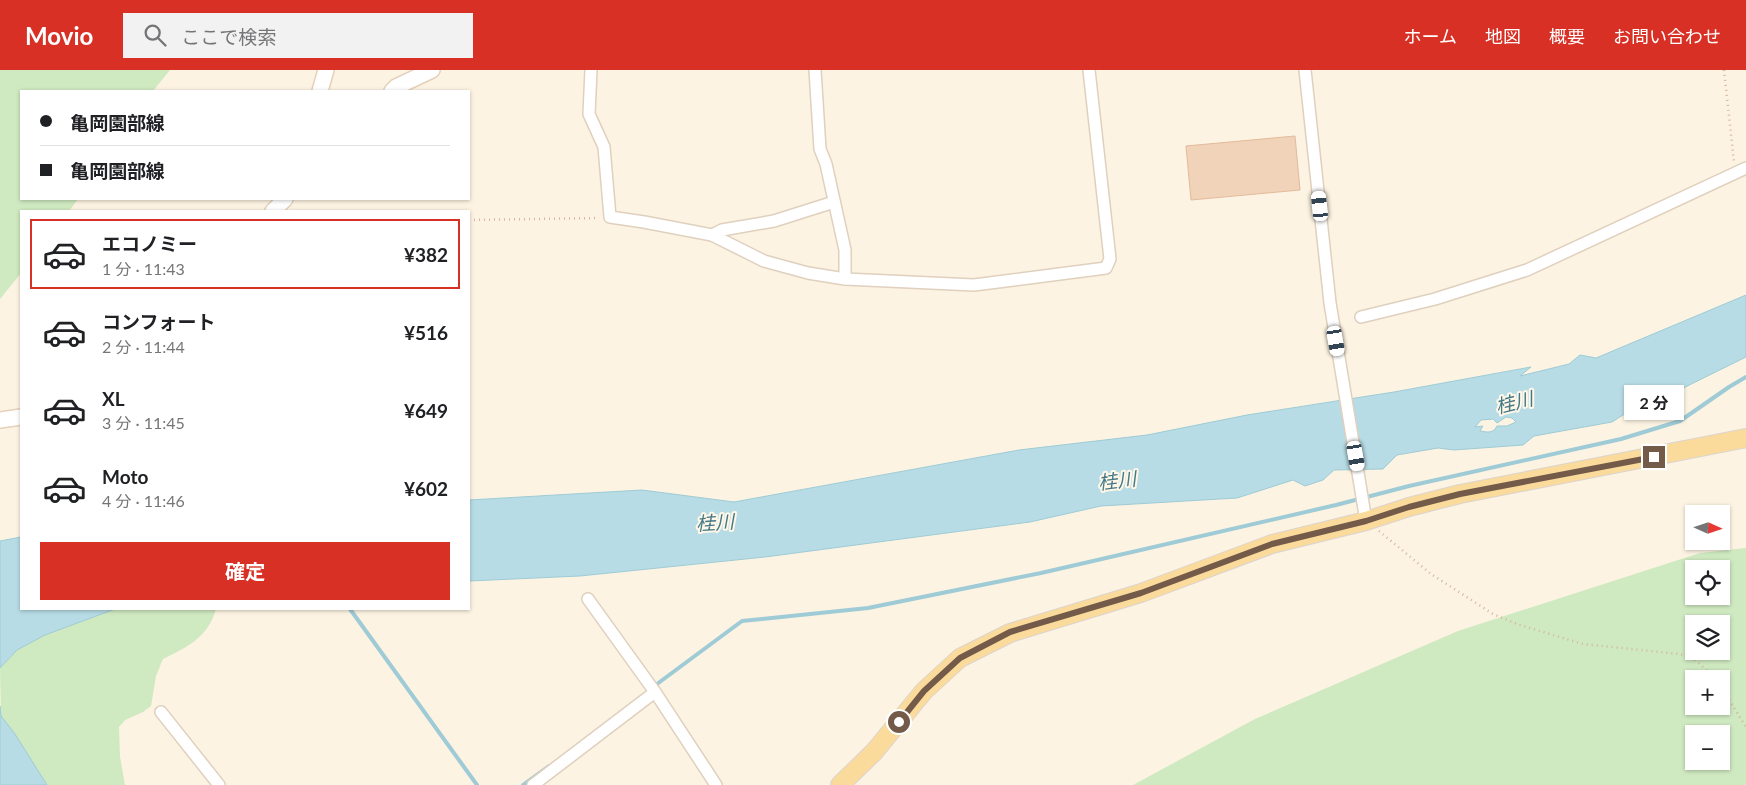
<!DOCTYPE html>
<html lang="ja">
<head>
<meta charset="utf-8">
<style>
	:root { --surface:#fff; --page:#f2f2f2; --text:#202124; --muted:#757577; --line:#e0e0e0; --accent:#d93025 }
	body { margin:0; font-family:Lato,"Noto Sans JP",sans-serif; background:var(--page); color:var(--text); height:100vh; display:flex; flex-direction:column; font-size:19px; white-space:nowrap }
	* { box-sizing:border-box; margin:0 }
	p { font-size:16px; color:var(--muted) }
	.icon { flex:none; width:28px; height:28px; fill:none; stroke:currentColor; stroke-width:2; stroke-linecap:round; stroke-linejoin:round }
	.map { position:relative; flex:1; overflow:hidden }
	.side { position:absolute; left:20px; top:140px; width:450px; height:400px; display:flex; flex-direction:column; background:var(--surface); border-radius:0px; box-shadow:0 1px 4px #0004 }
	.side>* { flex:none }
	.top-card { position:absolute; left:20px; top:20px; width:450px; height:110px; border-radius:0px; box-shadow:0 1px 4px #0004; display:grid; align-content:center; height:110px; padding:0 20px; background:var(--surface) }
	.needle { width:32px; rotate:93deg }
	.buttons { position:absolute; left:1685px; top:435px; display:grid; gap:10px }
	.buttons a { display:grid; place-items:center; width:45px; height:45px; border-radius:0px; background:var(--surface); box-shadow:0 1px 4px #0004; font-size:25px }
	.end { position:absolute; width:22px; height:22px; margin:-11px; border:6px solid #735a49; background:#fff; box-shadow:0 0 0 2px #fff }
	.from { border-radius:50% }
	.bubble { position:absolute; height:35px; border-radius:0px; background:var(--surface); box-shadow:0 1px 4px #0004; font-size:16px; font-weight:700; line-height:35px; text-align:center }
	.car { position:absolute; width:15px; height:30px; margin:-15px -8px; border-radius:6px; box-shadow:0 0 4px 1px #0007; background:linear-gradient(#fff 24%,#345 0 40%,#fff 0 76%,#345 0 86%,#fff 0) }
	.top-card b { display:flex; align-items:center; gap:18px; height:48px; font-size:19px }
	.top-card b+b { border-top:1px solid var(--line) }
	.top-card i { width:12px; height:12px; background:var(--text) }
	ul { padding:9px 0 0; list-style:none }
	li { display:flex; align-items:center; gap:15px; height:70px; margin:0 10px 8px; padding:0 10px; border:2px solid transparent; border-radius:0px }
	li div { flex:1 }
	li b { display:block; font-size:19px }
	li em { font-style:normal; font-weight:700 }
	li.current { border-color:var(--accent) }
	li>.icon { width:45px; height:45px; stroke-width:1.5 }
	.cta { display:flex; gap:10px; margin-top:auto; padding:10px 20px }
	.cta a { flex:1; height:58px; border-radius:0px; background:var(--accent); color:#fff; font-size:20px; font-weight:700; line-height:58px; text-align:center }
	header { display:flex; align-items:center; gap:30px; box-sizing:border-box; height:70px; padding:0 25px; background:var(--accent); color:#fff }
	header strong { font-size:24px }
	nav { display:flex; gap:28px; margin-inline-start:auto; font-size:18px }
	.search { width:350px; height:45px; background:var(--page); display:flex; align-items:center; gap:12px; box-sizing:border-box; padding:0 18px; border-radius:0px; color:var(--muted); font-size:19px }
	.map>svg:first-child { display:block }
</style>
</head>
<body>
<header>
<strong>Movio</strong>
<div class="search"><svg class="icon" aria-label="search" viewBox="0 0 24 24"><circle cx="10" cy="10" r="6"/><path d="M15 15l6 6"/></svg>ここで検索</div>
<nav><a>ホーム</a><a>地図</a><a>概要</a><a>お問い合わせ</a></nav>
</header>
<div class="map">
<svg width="1746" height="715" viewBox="0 0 1746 715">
	<rect width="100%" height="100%" fill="#fcf3e2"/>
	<!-- green -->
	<g fill="#cfe9c1" fill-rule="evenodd">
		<path d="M0,0h170l-17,21h-132v108h57l-9,12h-48v62l-21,26z"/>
		<path d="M1746,478v237h-613l122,-66 203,-88 242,-78zM1694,499h27v27h-27zM1694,554h27v27h-27zM1694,609h27v27h-27zM1694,664h27v27h-27z"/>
		<path d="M115,539h101c-8,28 -28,38 -53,50l-7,17 -5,30 -8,6 -18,8 -6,7 1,30 5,28h-78l-32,-51 -14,-18 -1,-48 17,-18 28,-15z"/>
	</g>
	<!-- water -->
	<g fill="#b7dce5" stroke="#9ecbd6" fill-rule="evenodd">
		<path d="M1746,225v62l-83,41 -15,1 -36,23 -78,14 -11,9 -69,5 -16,-2 -41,7 -14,14 -49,1 -11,10 -18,6 -12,-6 -56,18 -136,8 -71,16 -265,35 -185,19 -111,5v-81l173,-10 92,12 285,-52 128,-15 100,-20 147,-23 137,-25 -11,9 49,-12 11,-9 16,3zM1506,347l6,1 4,4 -9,4h-10c-4,8 -10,6 -17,5l3,-5 -8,1 6,-7 12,-1 4,4z"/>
		<path d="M21,467v72h94l-70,26 -28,15 -17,18v-127z"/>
		<path d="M0,636l1,10 14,18 32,51h-47z"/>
	</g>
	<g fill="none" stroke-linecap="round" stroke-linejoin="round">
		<!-- stream -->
		<g stroke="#9ecbd6" stroke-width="4">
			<path d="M350,539l127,176"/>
			<path d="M657,614l85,-63 126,-13 173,-35 295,-68 73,-19 212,-47 59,-18 49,-34 17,-10"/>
			<path d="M523,715l26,-19"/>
		</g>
	</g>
	<!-- building -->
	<path fill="#f1d3ba" stroke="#e3ba9b" d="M1295,66l5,54 -109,10 -5,-54z"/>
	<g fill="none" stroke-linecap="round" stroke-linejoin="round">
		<defs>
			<g id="street">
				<path d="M591,0l-2,44 15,33 6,70 34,5 68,13 52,26 44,12 37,6 129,6 132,-17 4,-9 -21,-189"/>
				<path d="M815,0l5,79 6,15 19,86v29"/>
				<path d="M1305,0l25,233 36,218"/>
				<path d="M712,165l10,-5 52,-9 60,-19"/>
				<path d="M1361,247l74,-18 92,-29 219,-102"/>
				<path d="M588,529l67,93 61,93"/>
				<path d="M161,642l58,73"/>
				<path d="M533,715l122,-93"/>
			</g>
			<g id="secondary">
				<path d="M320,21l6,-21"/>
				<path d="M392,21l4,-4 36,-17"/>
				<path d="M273,141l12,-12"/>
				<path d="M0,350l21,-3"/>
			</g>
			<path id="primary" d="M840,715l34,-33 50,-61 36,-33 50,-25 131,-40 131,-49 94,-23 43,-14 51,-13 286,-56"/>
		</defs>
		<!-- street casing -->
		<use href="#street" stroke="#e0d0be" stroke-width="14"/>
		<!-- secondary casing -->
		<use href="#secondary" stroke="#e5d1bc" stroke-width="18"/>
		<!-- primary casing -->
		<use href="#primary" stroke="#dbd4d0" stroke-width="20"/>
		<!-- path -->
		<g stroke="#d5b69e" stroke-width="2.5" stroke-dasharray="1 4" stroke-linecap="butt">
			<path d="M1724,0l10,92"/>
			<path d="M469,150l130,-2"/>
			<path d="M1379,461l52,43 62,40 24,10 66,20 96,10 13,3 24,22"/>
			<path d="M1721,617l25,40"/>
		</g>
		<!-- street -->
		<use href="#street" stroke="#fff" stroke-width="11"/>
		<!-- secondary -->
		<use href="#secondary" stroke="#fff" stroke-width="15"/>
		<!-- primary -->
		<use href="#primary" stroke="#fadb9b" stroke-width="18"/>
	</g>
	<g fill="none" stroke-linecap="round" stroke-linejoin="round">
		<!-- route -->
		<path stroke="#735a49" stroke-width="6" d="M899,652l25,-31 36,-33 50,-26 131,-39 131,-49 94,-23 43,-14 51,-13 194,-37"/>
	</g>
	<g text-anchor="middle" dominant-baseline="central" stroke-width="4" stroke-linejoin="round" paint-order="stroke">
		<!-- water labels -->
		<g font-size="19" font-style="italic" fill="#437886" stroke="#fff7e8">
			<text transform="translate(1514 332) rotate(-14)">桂川</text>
			<text transform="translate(1117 410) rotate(-7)">桂川</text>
			<text transform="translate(715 452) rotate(-4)">桂川</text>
		</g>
	</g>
</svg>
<div class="buttons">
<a><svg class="needle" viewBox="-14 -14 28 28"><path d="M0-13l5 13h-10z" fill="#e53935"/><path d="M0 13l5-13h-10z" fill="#757577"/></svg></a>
<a><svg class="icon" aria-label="locate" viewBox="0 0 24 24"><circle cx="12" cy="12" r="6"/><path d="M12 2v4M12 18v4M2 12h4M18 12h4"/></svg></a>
<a><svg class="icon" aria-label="layers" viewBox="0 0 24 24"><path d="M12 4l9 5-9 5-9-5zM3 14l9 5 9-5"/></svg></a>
<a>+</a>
<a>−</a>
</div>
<i class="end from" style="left:899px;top:652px"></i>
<i class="end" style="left:1654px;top:387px"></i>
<div class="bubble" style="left:1624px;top:315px;width:60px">2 分</div>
<i class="car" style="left:1320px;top:136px;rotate:354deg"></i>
<i class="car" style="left:1336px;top:271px;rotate:170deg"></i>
<i class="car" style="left:1356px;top:386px;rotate:170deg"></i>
<div class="top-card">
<b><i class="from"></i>亀岡園部線</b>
<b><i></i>亀岡園部線</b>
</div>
<section class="side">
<ul>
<li class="current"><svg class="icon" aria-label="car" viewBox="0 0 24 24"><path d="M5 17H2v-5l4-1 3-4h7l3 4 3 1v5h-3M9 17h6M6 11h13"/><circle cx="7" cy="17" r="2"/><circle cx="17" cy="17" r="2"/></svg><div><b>エコノミー</b><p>1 分 · 11:43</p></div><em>¥382</em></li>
<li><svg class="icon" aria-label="car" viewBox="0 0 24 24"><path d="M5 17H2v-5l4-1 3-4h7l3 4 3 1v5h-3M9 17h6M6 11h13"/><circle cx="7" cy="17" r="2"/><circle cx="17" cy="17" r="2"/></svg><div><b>コンフォート</b><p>2 分 · 11:44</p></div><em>¥516</em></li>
<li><svg class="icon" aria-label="car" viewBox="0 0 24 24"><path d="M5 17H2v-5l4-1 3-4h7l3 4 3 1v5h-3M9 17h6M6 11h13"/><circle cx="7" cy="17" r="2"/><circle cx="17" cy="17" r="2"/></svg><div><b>XL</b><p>3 分 · 11:45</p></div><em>¥649</em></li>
<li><svg class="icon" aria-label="car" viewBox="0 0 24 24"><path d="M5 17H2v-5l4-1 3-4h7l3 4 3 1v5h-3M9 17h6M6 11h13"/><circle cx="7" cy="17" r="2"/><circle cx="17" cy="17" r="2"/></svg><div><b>Moto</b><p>4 分 · 11:46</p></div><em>¥602</em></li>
</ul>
<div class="cta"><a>確定</a></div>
</section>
</div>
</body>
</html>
